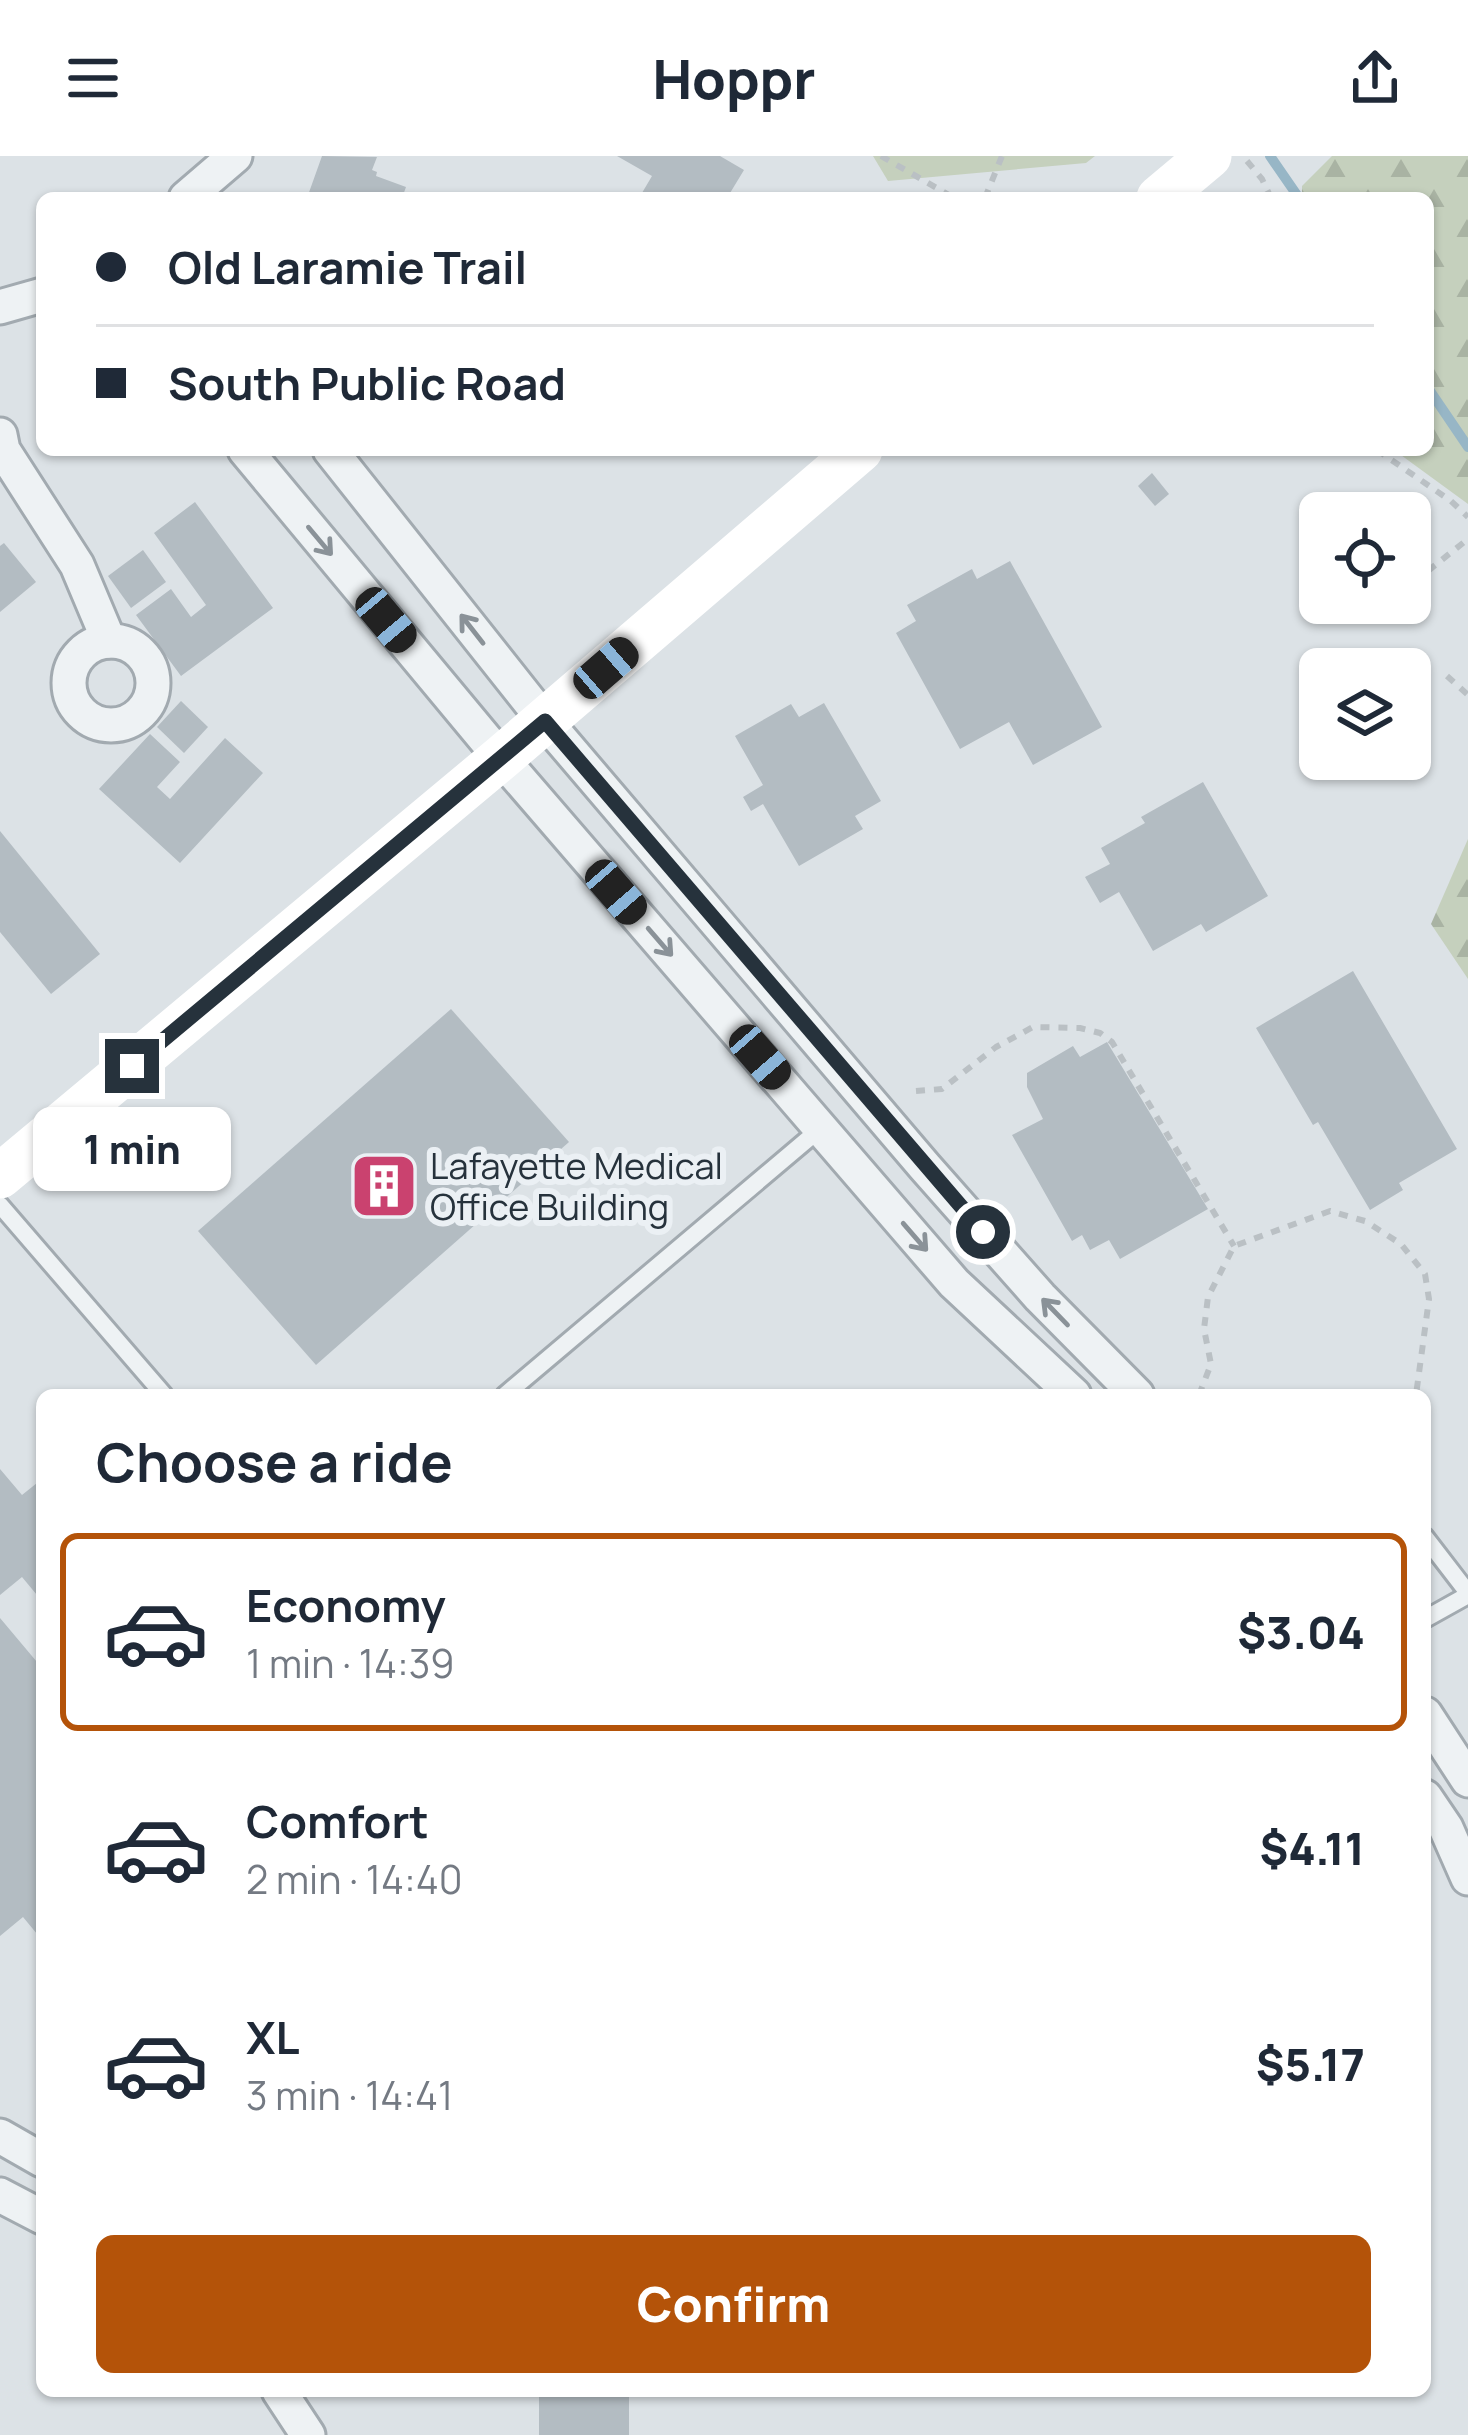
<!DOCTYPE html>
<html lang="en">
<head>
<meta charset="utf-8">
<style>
	:root { --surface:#fff; --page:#f2f2f3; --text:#1f2937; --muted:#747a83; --line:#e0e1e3; --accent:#b45309 }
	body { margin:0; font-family:Manrope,sans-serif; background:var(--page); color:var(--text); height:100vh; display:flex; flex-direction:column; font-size:45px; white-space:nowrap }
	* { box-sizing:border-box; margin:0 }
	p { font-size:39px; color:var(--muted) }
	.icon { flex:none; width:66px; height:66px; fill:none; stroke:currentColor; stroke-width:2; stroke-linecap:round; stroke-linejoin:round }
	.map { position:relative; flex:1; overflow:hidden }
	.drawer { position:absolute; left:36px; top:1233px; width:1395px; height:1008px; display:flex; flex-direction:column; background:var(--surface); border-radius:18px; box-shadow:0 3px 9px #0004 }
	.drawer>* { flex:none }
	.banner { position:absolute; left:36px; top:36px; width:1398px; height:264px; border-radius:18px; box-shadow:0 3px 9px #0004; display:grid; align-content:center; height:264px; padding:0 60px; background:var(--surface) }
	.tools { position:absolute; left:1299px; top:336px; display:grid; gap:24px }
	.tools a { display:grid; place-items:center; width:132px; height:132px; border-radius:18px; background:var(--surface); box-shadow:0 3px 9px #0004; font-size:60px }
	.end { position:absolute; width:54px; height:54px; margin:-27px; border:15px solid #26323c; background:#fff; box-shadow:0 0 0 6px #fff }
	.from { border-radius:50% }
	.bubble { position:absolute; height:84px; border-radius:18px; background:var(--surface); box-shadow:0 3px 9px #0004; font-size:39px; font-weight:800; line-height:84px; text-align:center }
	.car { position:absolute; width:36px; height:72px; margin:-36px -18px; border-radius:15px; box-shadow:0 0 9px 3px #0007; background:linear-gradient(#222 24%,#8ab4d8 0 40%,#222 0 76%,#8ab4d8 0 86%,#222 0) }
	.banner b { display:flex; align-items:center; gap:42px; height:114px; font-size:45px }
	.banner b+b { border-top:3px solid var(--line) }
	.banner i { width:30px; height:30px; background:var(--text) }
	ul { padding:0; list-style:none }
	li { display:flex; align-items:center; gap:36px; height:198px; margin:0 24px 18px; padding:0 36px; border:6px solid transparent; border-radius:18px }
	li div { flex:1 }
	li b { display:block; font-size:45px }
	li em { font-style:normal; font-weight:800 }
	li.current { border-color:var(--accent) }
	li>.icon { width:108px; height:108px; stroke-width:1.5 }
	h2 { padding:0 60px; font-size:54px; line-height:144px }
	.primary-button { display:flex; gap:24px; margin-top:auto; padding:24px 60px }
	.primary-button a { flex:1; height:138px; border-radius:18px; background:var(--accent); color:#fff; font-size:48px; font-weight:800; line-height:138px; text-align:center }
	header { display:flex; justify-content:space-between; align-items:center; height:156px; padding:0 60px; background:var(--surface); font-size:54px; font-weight:800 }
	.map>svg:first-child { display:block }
</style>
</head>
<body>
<header><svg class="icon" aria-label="menu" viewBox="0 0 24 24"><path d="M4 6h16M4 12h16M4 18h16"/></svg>Hoppr<svg class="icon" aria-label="share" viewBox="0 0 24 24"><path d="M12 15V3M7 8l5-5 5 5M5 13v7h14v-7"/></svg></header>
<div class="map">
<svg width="1468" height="2279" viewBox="0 0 1468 2279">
	<defs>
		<pattern id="forest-firs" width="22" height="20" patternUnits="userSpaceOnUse" patternTransform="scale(3)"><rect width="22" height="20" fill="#c5d0bd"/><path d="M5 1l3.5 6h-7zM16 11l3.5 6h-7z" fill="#a9b3a3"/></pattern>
	</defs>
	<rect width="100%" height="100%" fill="#dce2e6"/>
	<!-- forest -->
	<g fill="url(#forest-firs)">
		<path d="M1332,0h136v348l-74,-54h34v-252h-126v-12z"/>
		<path d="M1468,683v140l-37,-55z"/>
	</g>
	<!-- green -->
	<path fill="#c5d0bd" d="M873,0h222l-9,7 -198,18z"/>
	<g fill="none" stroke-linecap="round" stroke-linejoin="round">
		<!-- stream -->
		<g stroke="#97b6c6" stroke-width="10">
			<path d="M1270,0l29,42"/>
			<path d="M1428,232l40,59"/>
		</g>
	</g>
	<!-- building -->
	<g fill="#b3bcc2">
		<path d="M322,0l55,1 -5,13 5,2 -1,4 30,11 -4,11h-95z"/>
		<path d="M617,0h103l24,14 -17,28h-88l13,-22z"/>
		<path d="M1152,317l17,21 -14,12 -17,-20z"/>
		<path d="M195,346l78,106 -92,68 -45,-61 35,-26 20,28 15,-12 -52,-72z"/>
		<path d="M4,387l32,39 -36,30v-66z"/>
		<path d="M143,394l23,32 -35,26 -23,-32z"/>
		<path d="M1010,405l92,166 -69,38 -24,-43 -49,27 -64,-116 20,-12 -9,-16 65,-36 5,10z"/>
		<path d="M181,545l27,26 -24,26 -27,-26z"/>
		<path d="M824,547l57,98 -26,15 8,13 -64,37 -36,-62 -12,7 -8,-14 20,-12 -28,-49 56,-32 8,13z"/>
		<path d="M150,578l30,28 -23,25 13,12 55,-61 38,35 -83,90 -81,-74z"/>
		<path d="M1203,626l65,114 -62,36 -5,-8 -48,27 -34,-59 -19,11 -15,-26 25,-13 -9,-16 44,-25 -4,-6z"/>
		<path d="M0,675l100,123 -49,40 -51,-62z"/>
		<path d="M1353,815l104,178 -58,34 4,7 -33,20 -52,-88 -5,3 -57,-97z"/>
		<path d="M451,853l118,133 -253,223 -118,-134z"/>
		<path d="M1107,886l101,167 -88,50 -11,-19 -19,10 -8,-15 -10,6 -60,-106 31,-16 -16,-32v-14l46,-27 7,11z"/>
		<path d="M0,1313l22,26 20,-16v122l-20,-24 -22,18z"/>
		<path d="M0,1462l42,50v272l-19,-23 -23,19z"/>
		<rect x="539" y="2235" width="90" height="44"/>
	</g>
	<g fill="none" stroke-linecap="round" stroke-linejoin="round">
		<defs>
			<g id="lane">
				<path d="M0,1049l164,190"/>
				<path d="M505,1239l316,-267"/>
				<path d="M1425,1381l43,56"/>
				<path d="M1425,1463l43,-24"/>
			</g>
			<g id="street">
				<path d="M186,42l49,-42"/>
				<path d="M0,151l42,-12"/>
				<path d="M0,279l3,15 74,115 32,76"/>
				<path d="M245,294l256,308 453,525 120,112"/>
				<path d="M330,294l215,271 380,446 115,130 97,98"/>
				<circle cx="111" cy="527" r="42"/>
				<path d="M1425,1558l43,66"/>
				<path d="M1425,1641l21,31 22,50"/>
				<path d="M0,1980l42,24"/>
				<path d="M0,2039l42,22"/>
				<path d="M279,2235l29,44"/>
			</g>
		</defs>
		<!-- lane casing -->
		<use href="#lane" stroke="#a2aab0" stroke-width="22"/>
		<!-- street casing -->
		<use href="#street" stroke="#a2aab0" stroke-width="39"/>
		<!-- path -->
		<g stroke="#bac0c4" stroke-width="6" stroke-dasharray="9 9" stroke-linecap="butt">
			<path d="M881,0l73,42"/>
			<path d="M1247,5l15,18 9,19"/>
			<path d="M985,42l17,-42"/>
			<path d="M1377,294l74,51 17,16"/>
			<path d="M1414,426l54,-43"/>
			<path d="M1447,520l21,19"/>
			<path d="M916,935l26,-2 54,-42 37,-20 47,1 20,5 12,9 122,204"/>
			<path d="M1199,1239l12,-31 -7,-35 4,-32 26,-51 96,-35 35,10 36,23 24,30 4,25 -13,96"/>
		</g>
		<!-- lane -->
		<use href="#lane" stroke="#eef2f4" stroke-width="16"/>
		<!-- street -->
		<use href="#street" stroke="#eef2f4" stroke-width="33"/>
		<!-- secondary -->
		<g stroke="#fff" stroke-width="45">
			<path d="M1159,42l50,-42"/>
			<path d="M0,1020l501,-418 359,-308"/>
		</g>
	</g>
	<!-- one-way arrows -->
	<defs><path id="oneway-shaft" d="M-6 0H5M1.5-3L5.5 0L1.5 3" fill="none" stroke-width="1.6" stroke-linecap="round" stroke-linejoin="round" transform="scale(3)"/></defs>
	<g stroke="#8a9298">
		<use href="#oneway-shaft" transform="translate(320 385) rotate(50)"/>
		<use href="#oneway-shaft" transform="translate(472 473) rotate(-128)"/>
		<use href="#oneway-shaft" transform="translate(660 786) rotate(49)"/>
		<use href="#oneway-shaft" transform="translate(915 1081) rotate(49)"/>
		<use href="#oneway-shaft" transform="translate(1055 1156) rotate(-134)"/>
	</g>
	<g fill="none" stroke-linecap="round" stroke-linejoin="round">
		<!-- route -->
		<path stroke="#26323c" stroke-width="15" d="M132,910l413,-345 438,511"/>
	</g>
	<!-- icons -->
	<defs>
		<symbol id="building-square" viewBox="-11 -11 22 22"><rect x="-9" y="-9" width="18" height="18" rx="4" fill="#ca426f" stroke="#ebf0f4"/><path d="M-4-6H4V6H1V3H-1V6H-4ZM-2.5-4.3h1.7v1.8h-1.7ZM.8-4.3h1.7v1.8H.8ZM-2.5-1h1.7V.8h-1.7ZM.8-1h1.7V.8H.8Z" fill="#fff"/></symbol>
	</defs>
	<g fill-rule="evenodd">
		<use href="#building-square" x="346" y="992" width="76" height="76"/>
	</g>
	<g text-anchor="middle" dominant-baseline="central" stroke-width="12" stroke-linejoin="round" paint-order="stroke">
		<!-- poi labels -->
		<g font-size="36" fill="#26323c" stroke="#ebf0f4" text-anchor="start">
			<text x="430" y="1009">Lafayette Medical<tspan x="430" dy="41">Office Building</tspan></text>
		</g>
	</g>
</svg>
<div class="tools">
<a><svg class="icon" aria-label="locate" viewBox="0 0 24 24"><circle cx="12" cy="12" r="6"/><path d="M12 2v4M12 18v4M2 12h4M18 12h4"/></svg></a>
<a><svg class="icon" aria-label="layers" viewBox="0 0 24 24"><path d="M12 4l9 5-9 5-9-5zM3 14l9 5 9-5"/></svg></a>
</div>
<i class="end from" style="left:983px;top:1076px"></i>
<i class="end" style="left:132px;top:910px"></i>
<div class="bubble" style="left:33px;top:951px;width:198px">1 min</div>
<i class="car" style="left:386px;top:464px;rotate:140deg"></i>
<i class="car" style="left:606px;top:512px;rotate:49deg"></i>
<i class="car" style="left:616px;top:736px;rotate:139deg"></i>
<i class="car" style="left:760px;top:901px;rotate:139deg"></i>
<div class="banner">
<b><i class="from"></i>Old Laramie Trail</b>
<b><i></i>South Public Road</b>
</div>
<section class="drawer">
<h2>Choose a ride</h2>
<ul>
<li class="current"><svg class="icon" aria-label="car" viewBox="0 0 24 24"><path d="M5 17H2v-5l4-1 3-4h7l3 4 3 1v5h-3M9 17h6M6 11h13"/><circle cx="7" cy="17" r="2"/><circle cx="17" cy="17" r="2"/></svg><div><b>Economy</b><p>1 min · 14:39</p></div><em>$3.04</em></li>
<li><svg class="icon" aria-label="car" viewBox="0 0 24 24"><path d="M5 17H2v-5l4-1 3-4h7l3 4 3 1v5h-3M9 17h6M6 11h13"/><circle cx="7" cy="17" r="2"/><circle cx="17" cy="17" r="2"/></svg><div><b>Comfort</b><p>2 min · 14:40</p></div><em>$4.11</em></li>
<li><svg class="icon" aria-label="car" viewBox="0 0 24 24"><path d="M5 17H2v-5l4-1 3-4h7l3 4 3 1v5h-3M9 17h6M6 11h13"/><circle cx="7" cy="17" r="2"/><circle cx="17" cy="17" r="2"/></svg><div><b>XL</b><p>3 min · 14:41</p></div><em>$5.17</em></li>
</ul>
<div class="primary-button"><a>Confirm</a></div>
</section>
</div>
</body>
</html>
